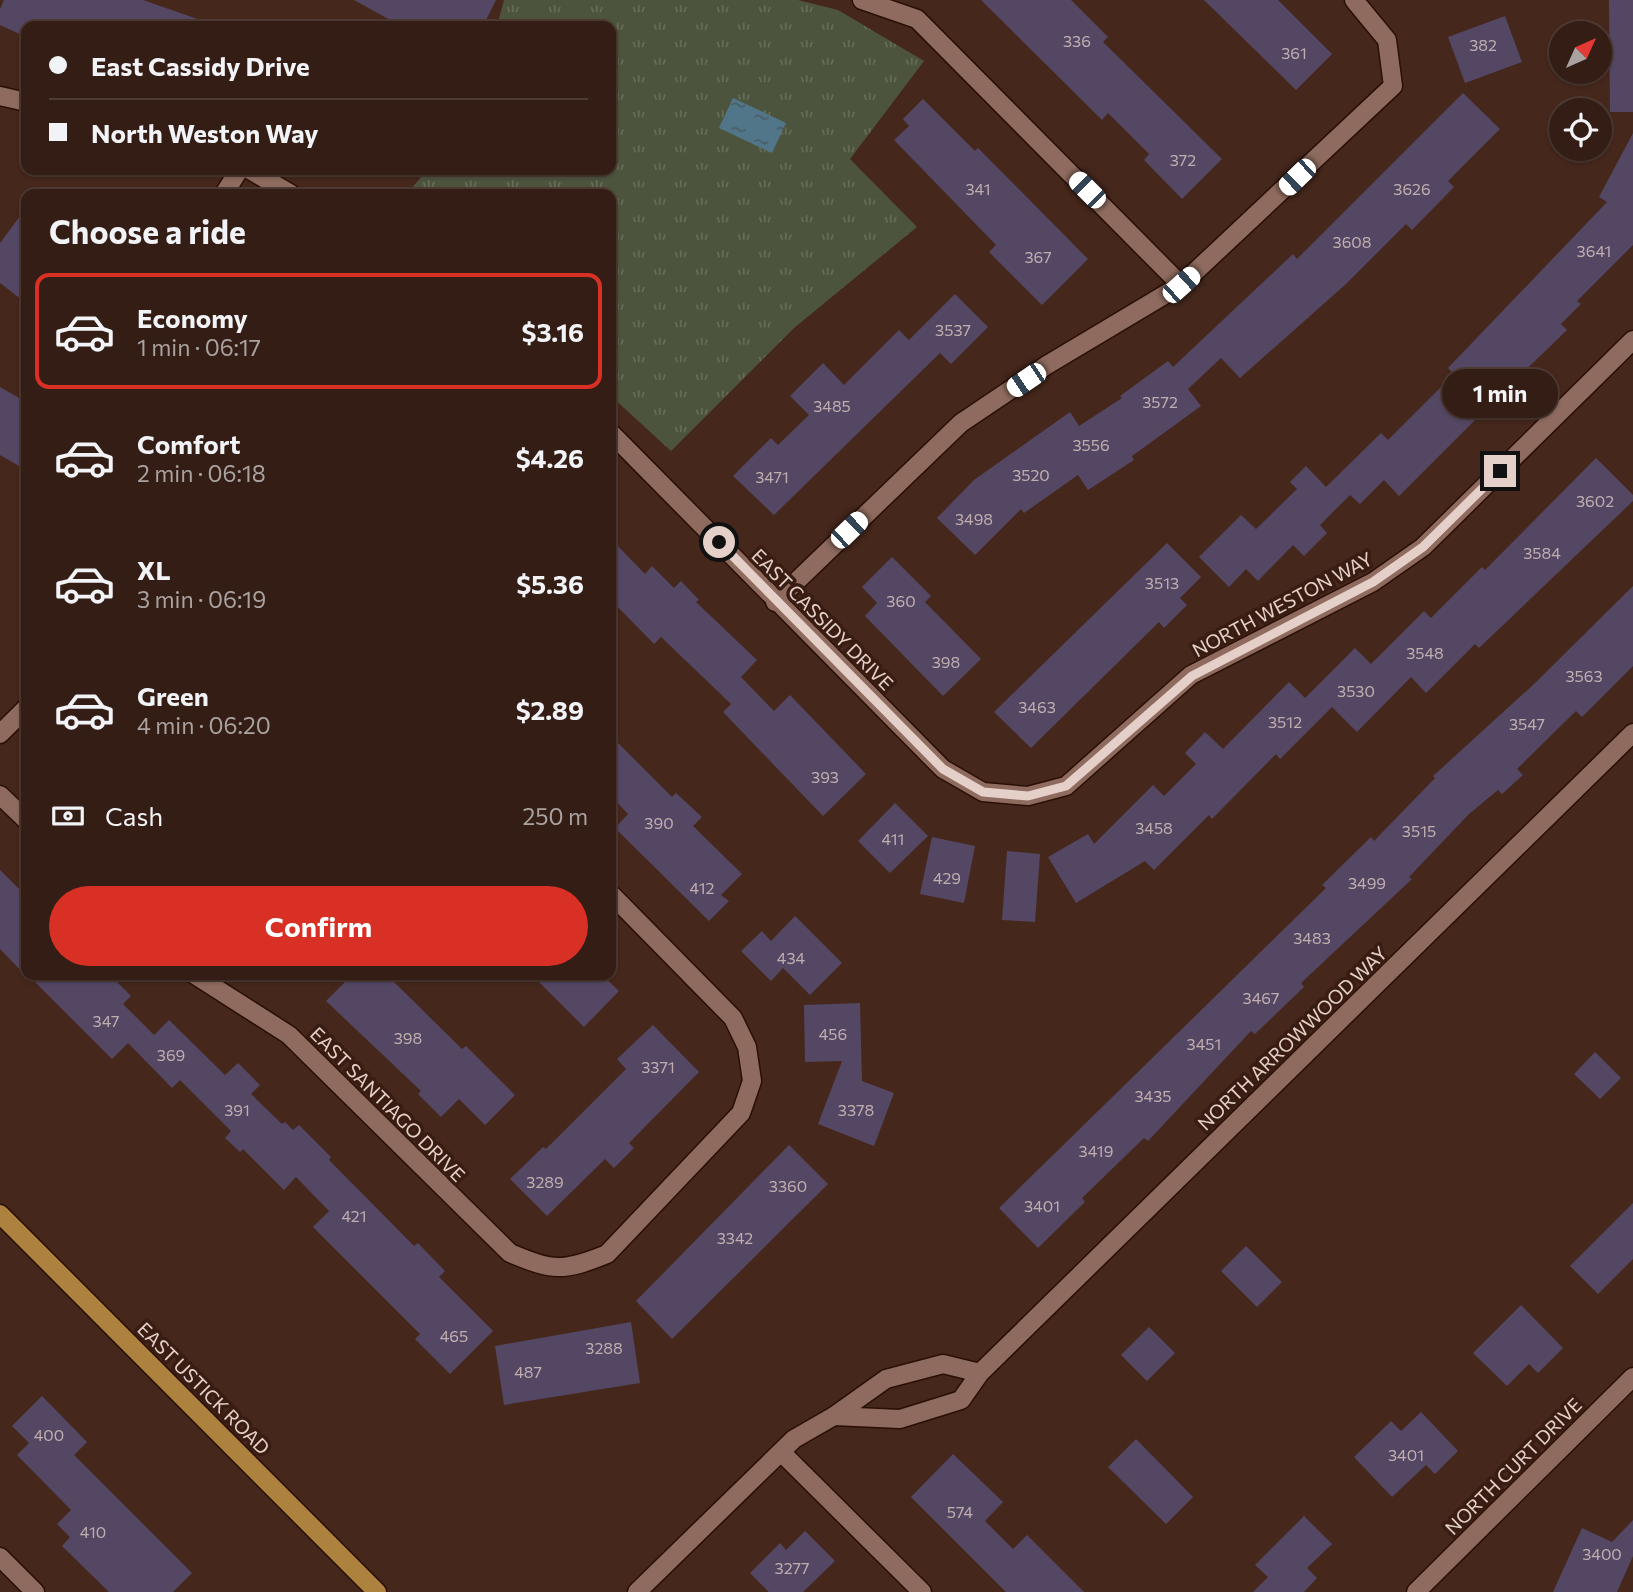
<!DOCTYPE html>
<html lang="en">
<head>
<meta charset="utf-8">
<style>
	:root { --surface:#341d15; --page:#3c261e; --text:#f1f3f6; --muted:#a9a2a0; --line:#4e3b34; --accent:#d93025 }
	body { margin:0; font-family:Commissioner,sans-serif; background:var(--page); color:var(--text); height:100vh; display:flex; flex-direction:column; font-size:26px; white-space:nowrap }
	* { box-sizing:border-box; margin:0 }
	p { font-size:23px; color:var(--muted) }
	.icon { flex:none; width:38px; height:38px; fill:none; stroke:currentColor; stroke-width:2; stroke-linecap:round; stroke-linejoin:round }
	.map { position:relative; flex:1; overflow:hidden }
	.sheet { position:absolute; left:21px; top:189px; width:595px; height:791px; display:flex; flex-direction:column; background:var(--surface); border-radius:14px; box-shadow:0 2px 5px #0004,0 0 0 2px var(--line) }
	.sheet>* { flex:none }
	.hud { position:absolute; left:21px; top:21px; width:595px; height:154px; border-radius:14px; box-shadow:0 2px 5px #0004,0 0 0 2px var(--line); display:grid; align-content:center; height:154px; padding:0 28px; background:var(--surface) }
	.needle { width:46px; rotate:45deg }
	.controls { position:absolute; left:1549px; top:21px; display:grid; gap:14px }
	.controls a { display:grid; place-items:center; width:63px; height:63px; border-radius:50%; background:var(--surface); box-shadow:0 2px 5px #0004,0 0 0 2px var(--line); font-size:35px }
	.end { position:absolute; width:32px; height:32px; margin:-16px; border:9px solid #e4d0c8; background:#111; box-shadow:0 0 0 4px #111 }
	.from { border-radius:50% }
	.bubble { position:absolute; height:49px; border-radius:24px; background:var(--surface); box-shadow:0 2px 5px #0004,0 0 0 2px var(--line); font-size:23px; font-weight:700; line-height:49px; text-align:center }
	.car { position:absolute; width:21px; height:42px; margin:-21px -10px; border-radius:9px; box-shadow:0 0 5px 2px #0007; background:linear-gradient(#fff 24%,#345 0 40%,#fff 0 76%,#345 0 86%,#fff 0) }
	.hud b { display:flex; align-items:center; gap:24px; height:66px; font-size:26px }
	.hud b+b { border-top:2px solid var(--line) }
	.hud i { width:18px; height:18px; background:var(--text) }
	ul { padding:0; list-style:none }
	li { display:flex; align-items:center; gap:21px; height:116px; margin:0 14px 10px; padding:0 14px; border:4px solid transparent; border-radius:14px }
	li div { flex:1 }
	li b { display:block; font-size:26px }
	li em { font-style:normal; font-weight:700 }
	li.current { border-color:var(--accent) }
	li>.icon { width:63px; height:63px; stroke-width:1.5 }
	h2 { padding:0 28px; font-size:32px; line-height:84px }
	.pay { display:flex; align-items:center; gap:18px; height:77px; padding:0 28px; font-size:26px }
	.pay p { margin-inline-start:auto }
	.cta { display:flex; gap:14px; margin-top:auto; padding:14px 28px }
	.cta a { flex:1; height:80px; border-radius:42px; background:var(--accent); color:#fff; font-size:28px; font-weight:700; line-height:80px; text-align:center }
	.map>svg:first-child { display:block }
</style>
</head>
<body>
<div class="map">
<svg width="1633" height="1592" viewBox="0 0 1633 1592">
	<defs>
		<pattern id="park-tufts" width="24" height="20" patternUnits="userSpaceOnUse" patternTransform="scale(1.75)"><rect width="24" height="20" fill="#4d543d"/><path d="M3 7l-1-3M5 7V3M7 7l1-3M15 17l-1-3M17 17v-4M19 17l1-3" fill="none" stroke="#666c58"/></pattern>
		<pattern id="water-ripples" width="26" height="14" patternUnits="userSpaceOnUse" patternTransform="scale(1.75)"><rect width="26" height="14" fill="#517689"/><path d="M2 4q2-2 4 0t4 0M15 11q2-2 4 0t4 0" fill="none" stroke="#4b5d66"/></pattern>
	</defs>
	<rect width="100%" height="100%" fill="#45271c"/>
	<!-- park -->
	<path fill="url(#park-tufts)" d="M504,0h294l40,10 86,51 -74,98 67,68 -123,101 -123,123 -60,-55v-202h-204l20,-24h184v-144h-114z"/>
	<!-- water -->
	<path fill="url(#water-ripples)" d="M733,98l53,25 -14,30 -53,-25z"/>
	<!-- building -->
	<g fill="#544764">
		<path d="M4,0h139l66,23 -1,3h-182v11l-26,-12v-16z"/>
		<path d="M354,0h142l-13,26h-82z"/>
		<path d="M981,0h90l37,37 -5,5 119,117 -40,40 -38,-39 5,-6 -41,-41 -6,7z"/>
		<path d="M1204,0h74l54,54 -36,36z"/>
		<path d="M1609,0h24v112h-23z"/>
		<path d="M1505,16l17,46 -57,21 -17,-46z"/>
		<path d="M1463,93l37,36 -52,52 6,6 -42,43 -6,-6 -60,60 -106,94 -19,-20 -33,31 13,17 -69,50 2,4 -46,30 -10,-15 -54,38 -3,-4 -46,46 -38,-37 37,-38 96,-68 9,14 43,-28 -2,-2 48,-35 5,6 120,-113 4,5z"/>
		<path d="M923,99l52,52 3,-3 110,111 -46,46 -53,-53 7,-7 -102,-105 15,-14 -6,-7z"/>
		<path d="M1633,133v112l-56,56 4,3 -20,20 6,6 -59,57 -7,-7 -33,33 7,7 -76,76 -15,-16 -24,24 -10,-9 -30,30 7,8 -23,23 -11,-11 -35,36 -12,-12 -17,18 -30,-30 42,-42 15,14 41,-40 -7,-7 16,-16 20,21 55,-54 7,7 66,-66 -6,-6 159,-166 -8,-5z"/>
		<path d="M26,208v95l-26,-20v-40z"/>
		<path d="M955,294l33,33 -37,37 -11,-11 -166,162 -41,-39 38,-38 7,7 31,-30 -19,-19 33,-33 21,22 55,-55 10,10z"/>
		<path d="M0,387l26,15v68l-26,-15z"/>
		<path d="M1596,458l37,37v6l-154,147 -4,-4 -49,49 -15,-16 -54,55 -25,-25 -52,52 -4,-5 -64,65 -3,-4 -55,55 -9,-9 -69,42 -28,-46 40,-23 6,10 59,-59 11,11 32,-32 -11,-11 20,-21 18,17 66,-67 16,16 50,-50 16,16 53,-53 7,7 51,-51 3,3z"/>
		<path d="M611,539l34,35 7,-8 22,22 7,-7 18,19 -3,2 61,58 -16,17 33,34 16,-16 76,79 -43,42 -100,-104 8,-8 -70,-67 -7,7 -43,-44z"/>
		<path d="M1167,543l34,34 -21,21 7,7 -23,23 -5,-6 -128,126 -37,-36z"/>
		<path d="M892,557l39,39 -6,6 56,57 -38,37 -78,-80 12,-13 -15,-16z"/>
		<path d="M1633,586v80l-51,51 -6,-6 -59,58 6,6 -21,19 -4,-4 -29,24 -60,63 3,2 -111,104 3,4 -49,47 -4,-3 -103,110 -4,-3 -62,60 3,4 -47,46 -39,-40 327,-320 -4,-3 49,-48 3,4 61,-63 -2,-2 100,-91z"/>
		<path d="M611,736l61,61 4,-4 26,24 -9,9 49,48 -21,21 8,6 -20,20 -94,-93 13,-14 -17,-18z"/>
		<path d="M895,803l33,33 -38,37 -32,-32z"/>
		<path d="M932,837l43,9 -11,57 -44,-9z"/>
		<path d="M1007,851l33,3 -5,68 -33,-2z"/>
		<path d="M0,870l26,26v80l-26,-27z"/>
		<path d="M795,916l47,47 -32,32 -27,-27 -12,13 -30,-30 21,-20 9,10z"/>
		<path d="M28,975h82l21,21 -8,8 31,31 15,-15 56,55 13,-12 22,22 -9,9 31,30 3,-2 8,8 6,-5 32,32 -2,3 85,86 4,-3 27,28 -6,6 54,54 -43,43 -35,-35 5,-5 -107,-107 16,-16 -33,-34 -12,13 -41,-41 -3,3 -15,-14 6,-7 -51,-51 -8,8 -44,-45 -16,16z"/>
		<path d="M352,975h35l75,74 4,-3 49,49 -30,30 -26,-26 -18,18 -23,-23 3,-3 -95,-90z"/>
		<path d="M532,975h70l17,16 -35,36z"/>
		<path d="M860,1003l2,78 32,12 -20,53 -56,-22 24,-63 -37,1 -1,-57z"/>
		<path d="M653,1025l46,47 -70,71 5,5 -20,20 -9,-9 -58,57 -37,-37 33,-32 3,2 80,-80 -9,-10z"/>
		<path d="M1595,1052l26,26 -21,21 -26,-25z"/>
		<path d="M789,1145l39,39 -156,155 -36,-38z"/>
		<path d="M1633,1203v56l-35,35 -28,-28z"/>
		<path d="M1246,1246l36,36 -25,25 -36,-36z"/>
		<path d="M1521,1305l42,43 -25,25 -9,-9 -22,22 -34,-33z"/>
		<path d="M631,1322l9,61 -136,22 -9,-59z"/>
		<path d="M1149,1327l26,26 -28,28 -26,-26z"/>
		<path d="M42,1396l45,46 -13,13 118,118 -19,19h-64l-47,-46 8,-9 -13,-13 14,-14 -54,-55 12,-12 -17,-17z"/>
		<path d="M1421,1412l37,39 -23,23 -9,-9 -34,32 -38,-40 37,-36 10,10z"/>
		<path d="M1136,1439l57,58 -27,27 -58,-57z"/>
		<path d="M953,1454l50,48 -18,19 28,28 14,-14 57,57h-78l-95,-95z"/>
		<path d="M1304,1516l28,28 -25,24 10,10 -13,14h-51l15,-15 -13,-12z"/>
		<path d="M1633,1520v36l-16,36h-64l29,-64 30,14z"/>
		<path d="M805,1531l30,30 -32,31h-34l-19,-19 30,-30 6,7z"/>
	</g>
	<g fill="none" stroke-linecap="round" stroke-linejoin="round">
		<defs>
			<g id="minor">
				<path d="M862,0l55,19 264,266"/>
				<path d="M0,96l26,6"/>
				<path d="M250,170l41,24"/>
				<path d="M224,194l15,-24"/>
				<path d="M611,433l332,336 40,23 45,4 38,-10 125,-111 182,-93 50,-35 210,-207"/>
				<path d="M775,602l186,-179 86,-58 134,-80 212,-199 -6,-46 -33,-40"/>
				<path d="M0,734l26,-26"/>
				<path d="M0,795l26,25"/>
				<path d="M195,975l94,60 221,218c43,18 53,19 97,1l134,-141 11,-32 -5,-34 -14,-29 -122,-124"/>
				<path d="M980,1373l-37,-9 -57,15 -52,37 66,3 61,-19 19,-27 653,-640"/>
				<path d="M781,1452l141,140"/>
				<path d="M0,1557l35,35"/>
				<path d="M637,1592l157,-153 40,-23"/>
				<path d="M1416,1592l217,-215"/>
			</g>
			<path id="major" d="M0,1214l377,378"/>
		</defs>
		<!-- minor casing -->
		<use href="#minor" stroke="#2a0f05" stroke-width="21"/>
		<!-- major casing -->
		<use href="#major" stroke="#2a0f05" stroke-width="21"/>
		<!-- minor -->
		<use href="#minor" stroke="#8e6b5e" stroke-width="18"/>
		<!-- major -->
		<use href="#major" stroke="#ad823e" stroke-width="18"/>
	</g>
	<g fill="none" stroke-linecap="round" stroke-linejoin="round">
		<!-- route -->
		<path stroke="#e4d0c8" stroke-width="9" d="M719,542l224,227 40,23 45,4 38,-10 126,-110 181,-94 50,-35 77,-76"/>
	</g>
	<g text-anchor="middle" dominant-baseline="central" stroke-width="7" stroke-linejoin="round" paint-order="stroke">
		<!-- number labels -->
		<g font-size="16" fill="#c0aeaf">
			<text x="1077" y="40">336</text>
			<text x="1483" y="44">382</text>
			<text x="1294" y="52">361</text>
			<text x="1183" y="159">372</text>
			<text x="978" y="188">341</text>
			<text x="1412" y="188">3626</text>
			<text x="1352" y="241">3608</text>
			<text x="1594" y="250">3641</text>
			<text x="1038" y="256">367</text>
			<text x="953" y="329">3537</text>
			<text x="1160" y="401">3572</text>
			<text x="832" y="405">3485</text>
			<text x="1091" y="444">3556</text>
			<text x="1031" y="474">3520</text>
			<text x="772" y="476">3471</text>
			<text x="1595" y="500">3602</text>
			<text x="974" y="518">3498</text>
			<text x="1542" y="552">3584</text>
			<text x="1162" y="582">3513</text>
			<text x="901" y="600">360</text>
			<text x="1425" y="652">3548</text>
			<text x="946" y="661">398</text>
			<text x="1584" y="675">3563</text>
			<text x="1356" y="690">3530</text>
			<text x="1037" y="706">3463</text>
			<text x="1285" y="721">3512</text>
			<text x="1527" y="723">3547</text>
			<text x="825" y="776">393</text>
			<text x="659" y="822">390</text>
			<text x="1154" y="827">3458</text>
			<text x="1419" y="830">3515</text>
			<text x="893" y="838">411</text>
			<text x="947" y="877">429</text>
			<text x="1367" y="882">3499</text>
			<text x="702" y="887">412</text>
			<text x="1312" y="937">3483</text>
			<text x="791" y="957">434</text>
			<text x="1261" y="997">3467</text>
			<text x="106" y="1020">347</text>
			<text x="833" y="1033">456</text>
			<text x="408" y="1037">398</text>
			<text x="1204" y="1043">3451</text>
			<text x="171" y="1054">369</text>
			<text x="658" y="1066">3371</text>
			<text x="1153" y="1095">3435</text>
			<text x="237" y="1109">391</text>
			<text x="856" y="1109">3378</text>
			<text x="1096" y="1150">3419</text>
			<text x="545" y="1181">3289</text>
			<text x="788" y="1185">3360</text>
			<text x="1042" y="1205">3401</text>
			<text x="354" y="1215">421</text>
			<text x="735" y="1237">3342</text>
			<text x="454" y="1335">465</text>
			<text x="604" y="1347">3288</text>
			<text x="528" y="1371">487</text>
			<text x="49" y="1434">400</text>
			<text x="1406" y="1454">3401</text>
			<text x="960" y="1511">574</text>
			<text x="93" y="1531">410</text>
			<text x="1602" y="1553">3400</text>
			<text x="792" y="1567">3277</text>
		</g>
		<!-- street labels -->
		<g font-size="19" fill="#e4d0c8" stroke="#3a1d12">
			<text transform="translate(1282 604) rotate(-28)">NORTH WESTON WAY</text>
			<text transform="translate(823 619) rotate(45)">EAST CASSIDY DRIVE</text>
			<text transform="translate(1292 1038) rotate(-44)">NORTH ARROWWOOD WAY</text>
			<text transform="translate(388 1104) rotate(45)">EAST SANTIAGO DRIVE</text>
			<text transform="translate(204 1388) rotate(45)">EAST USTICK ROAD</text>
			<text transform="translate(1513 1466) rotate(-45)">NORTH CURT DRIVE</text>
		</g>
	</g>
</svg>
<div class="controls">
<a><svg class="needle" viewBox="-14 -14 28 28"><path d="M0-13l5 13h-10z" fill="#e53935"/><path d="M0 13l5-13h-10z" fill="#a9a2a0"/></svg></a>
<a><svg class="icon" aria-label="locate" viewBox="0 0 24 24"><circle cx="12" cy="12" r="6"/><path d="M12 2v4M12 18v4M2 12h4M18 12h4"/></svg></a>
</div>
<i class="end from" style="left:719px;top:542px"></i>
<i class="end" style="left:1500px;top:471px"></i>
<div class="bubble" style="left:1442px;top:369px;width:116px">1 min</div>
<i class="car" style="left:1297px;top:177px;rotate:226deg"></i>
<i class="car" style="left:1087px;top:190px;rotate:315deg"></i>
<i class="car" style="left:1181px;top:285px;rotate:48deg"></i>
<i class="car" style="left:1026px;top:380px;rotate:236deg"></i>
<i class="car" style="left:849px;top:530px;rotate:46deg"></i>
<div class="hud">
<b><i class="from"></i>East Cassidy Drive</b>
<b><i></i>North Weston Way</b>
</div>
<section class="sheet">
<h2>Choose a ride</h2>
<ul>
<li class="current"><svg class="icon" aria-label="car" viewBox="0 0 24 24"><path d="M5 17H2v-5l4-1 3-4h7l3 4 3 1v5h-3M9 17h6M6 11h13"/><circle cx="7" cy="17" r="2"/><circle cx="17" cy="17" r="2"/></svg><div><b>Economy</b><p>1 min · 06:17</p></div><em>$3.16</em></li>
<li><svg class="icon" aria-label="car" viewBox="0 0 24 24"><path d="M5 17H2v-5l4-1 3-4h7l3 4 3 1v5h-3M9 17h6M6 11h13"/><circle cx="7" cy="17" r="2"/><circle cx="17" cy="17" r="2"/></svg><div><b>Comfort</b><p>2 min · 06:18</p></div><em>$4.26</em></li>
<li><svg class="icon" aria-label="car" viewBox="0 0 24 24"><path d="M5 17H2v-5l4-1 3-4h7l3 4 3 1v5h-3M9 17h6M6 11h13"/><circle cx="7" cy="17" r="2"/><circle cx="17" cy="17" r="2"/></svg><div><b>XL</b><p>3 min · 06:19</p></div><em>$5.36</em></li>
<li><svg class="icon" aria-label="car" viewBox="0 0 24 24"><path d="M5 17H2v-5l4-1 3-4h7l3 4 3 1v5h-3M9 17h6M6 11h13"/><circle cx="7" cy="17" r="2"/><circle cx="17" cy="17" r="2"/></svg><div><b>Green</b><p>4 min · 06:20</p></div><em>$2.89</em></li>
</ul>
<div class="pay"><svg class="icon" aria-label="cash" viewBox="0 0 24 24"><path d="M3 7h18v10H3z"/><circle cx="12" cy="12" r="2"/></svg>Cash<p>250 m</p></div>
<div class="cta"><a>Confirm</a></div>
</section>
</div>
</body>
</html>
